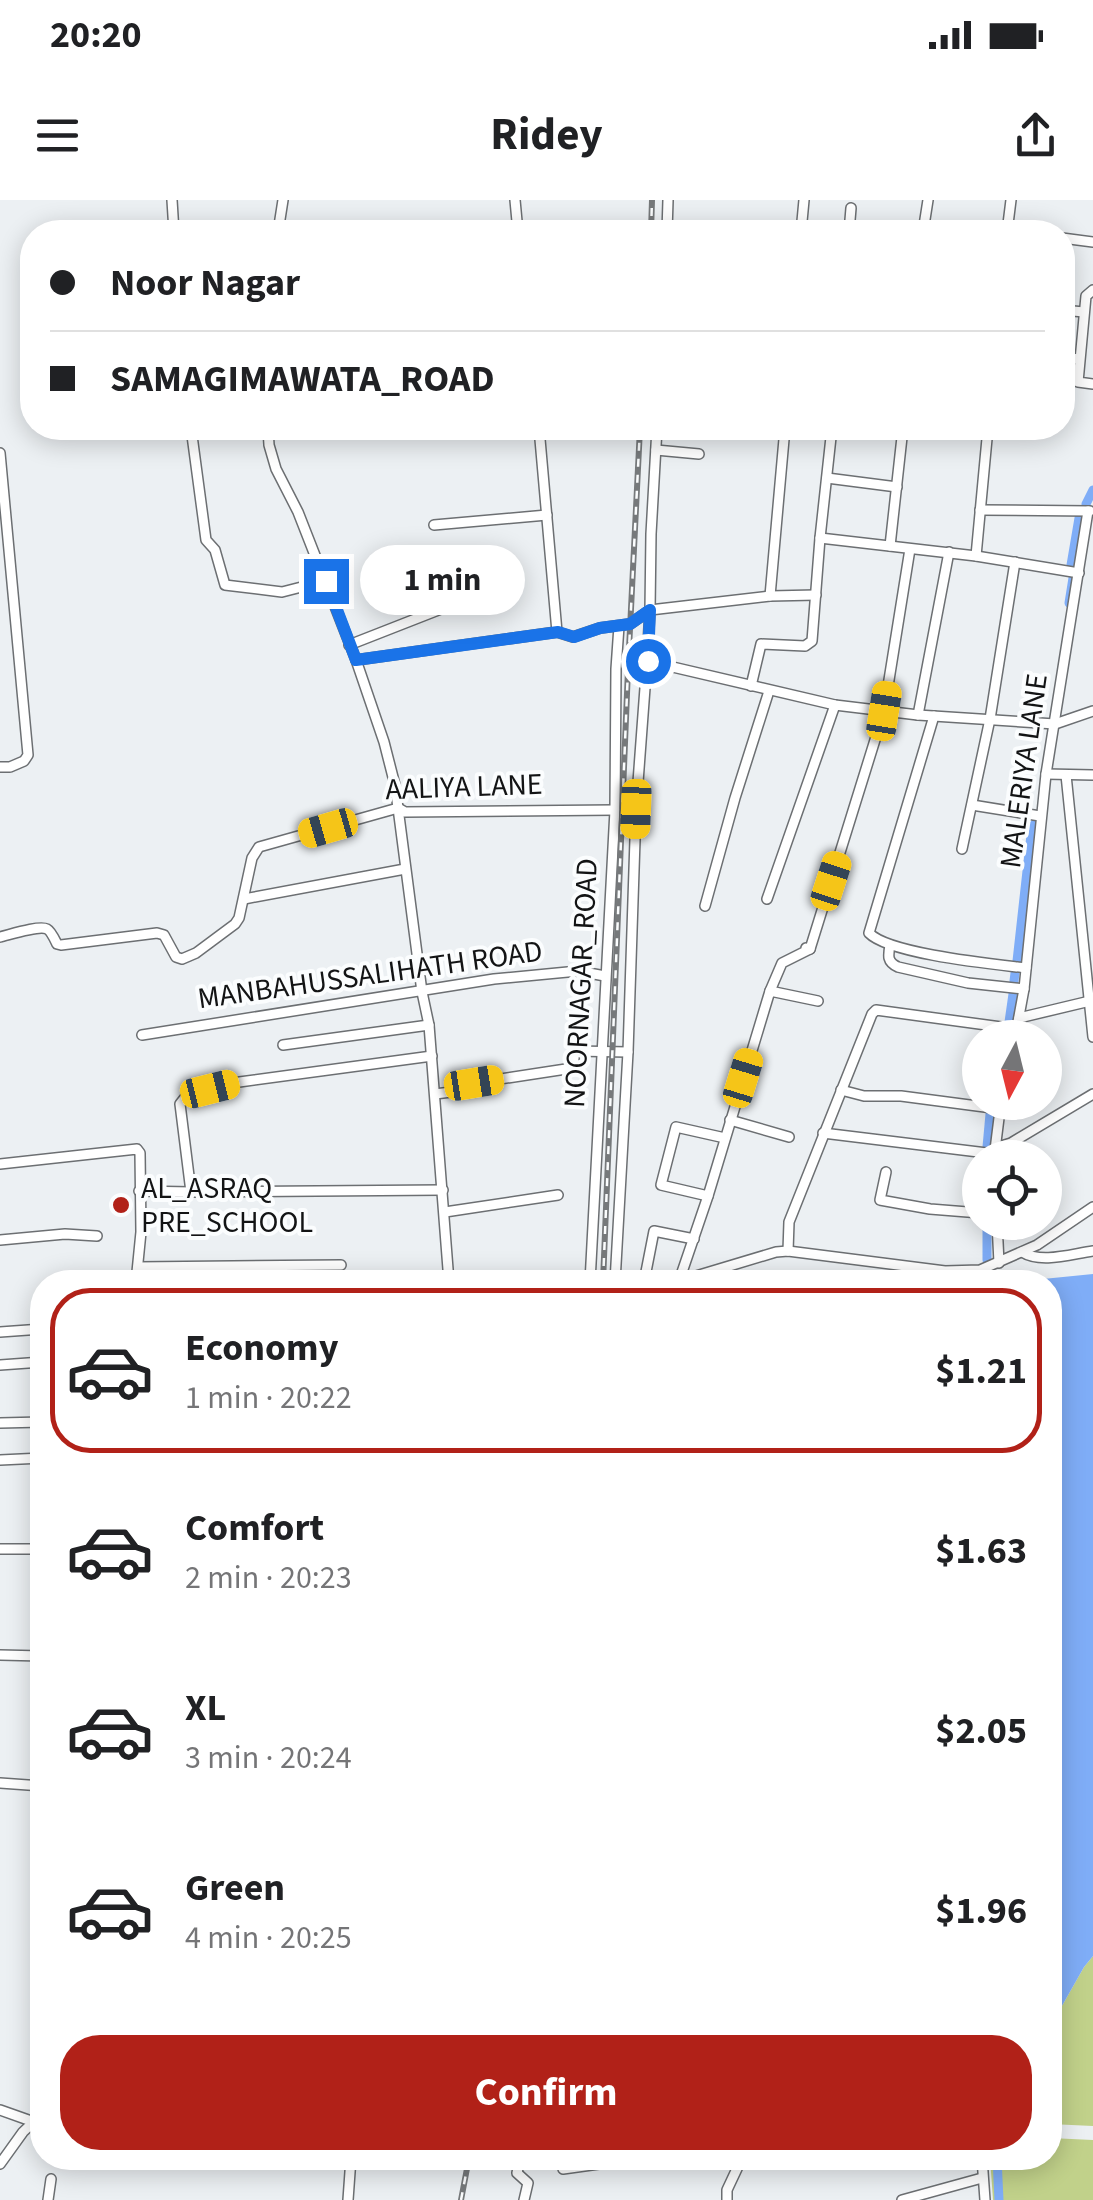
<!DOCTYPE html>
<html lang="en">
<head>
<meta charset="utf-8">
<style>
	:root { --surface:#fff; --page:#f6f6f6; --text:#202124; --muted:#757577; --line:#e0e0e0; --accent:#b12118 }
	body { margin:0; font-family:"Source Sans 3",sans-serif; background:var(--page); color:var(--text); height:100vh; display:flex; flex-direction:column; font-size:38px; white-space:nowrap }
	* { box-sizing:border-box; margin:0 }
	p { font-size:32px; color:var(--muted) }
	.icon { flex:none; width:55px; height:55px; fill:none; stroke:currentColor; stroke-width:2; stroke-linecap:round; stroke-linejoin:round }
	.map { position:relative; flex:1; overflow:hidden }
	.side { position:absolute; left:30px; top:1070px; width:1032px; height:900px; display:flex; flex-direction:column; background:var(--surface); border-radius:40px; box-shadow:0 5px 25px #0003 }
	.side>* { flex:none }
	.hud { position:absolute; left:20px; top:20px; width:1055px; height:220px; border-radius:40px; box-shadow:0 5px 25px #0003; display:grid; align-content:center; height:220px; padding:0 30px; background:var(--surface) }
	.needle { width:65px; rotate:187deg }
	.controls { position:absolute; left:962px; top:820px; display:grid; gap:20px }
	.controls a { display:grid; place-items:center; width:100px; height:100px; border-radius:50%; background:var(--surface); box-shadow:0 5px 25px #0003; font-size:50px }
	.end { position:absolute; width:45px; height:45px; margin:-22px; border:12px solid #1a73e8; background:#fff; box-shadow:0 0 0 5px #fff }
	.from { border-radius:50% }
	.bubble { position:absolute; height:70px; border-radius:35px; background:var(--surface); box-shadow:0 5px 25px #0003; font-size:32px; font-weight:700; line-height:70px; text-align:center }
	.car { position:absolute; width:30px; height:60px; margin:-30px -15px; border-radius:12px; box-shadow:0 0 8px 2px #0007; background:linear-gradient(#f5c518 24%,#345 0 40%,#f5c518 0 76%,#345 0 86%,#f5c518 0) }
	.hud b { display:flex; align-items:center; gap:35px; height:95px; font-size:38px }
	.hud b+b { border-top:2px solid var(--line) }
	.hud i { width:25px; height:25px; background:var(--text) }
	ul { padding:18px 0 0; list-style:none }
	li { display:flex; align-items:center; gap:30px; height:165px; margin:0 20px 15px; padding:0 10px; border:5px solid transparent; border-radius:40px }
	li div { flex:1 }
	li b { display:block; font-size:38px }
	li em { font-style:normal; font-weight:700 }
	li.current { border-color:var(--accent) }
	li>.icon { width:90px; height:90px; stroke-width:1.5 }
	.primary-button { display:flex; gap:20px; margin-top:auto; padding:20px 30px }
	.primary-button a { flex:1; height:115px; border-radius:40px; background:var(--accent); color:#fff; font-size:40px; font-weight:700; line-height:115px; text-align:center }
	.status { display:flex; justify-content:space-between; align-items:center; height:70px; padding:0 50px; background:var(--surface); direction:ltr }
	.status svg { height:28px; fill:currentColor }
	header { display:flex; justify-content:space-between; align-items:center; height:130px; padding:0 30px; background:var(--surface); font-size:45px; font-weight:700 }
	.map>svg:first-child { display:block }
</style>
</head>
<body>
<div class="status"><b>20:20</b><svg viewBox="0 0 49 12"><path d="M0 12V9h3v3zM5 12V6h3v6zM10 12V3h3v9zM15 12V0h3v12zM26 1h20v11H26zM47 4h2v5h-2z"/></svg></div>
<header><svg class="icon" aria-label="menu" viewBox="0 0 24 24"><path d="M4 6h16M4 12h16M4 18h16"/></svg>Ridey<svg class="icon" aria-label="share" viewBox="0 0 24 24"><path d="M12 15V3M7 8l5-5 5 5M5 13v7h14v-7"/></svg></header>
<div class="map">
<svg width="1093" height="2000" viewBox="0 0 1093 2000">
	<rect width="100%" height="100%" fill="#ecf0f3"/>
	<!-- green -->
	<g fill="#c1d18a">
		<path d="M1093,1756v170l-43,-2v-97l34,-60z"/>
		<path d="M1050,1938l43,2v60h-100l-3,-42h60z"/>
	</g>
	<!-- water -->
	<path fill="#7fadf7" d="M1093,1074v682l-9,11 -34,60v-745h-62l11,-4 18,-3 16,5z"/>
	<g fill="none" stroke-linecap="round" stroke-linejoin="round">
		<!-- canal -->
		<g stroke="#7fadf7" stroke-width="9">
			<path d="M1086,304l7,-14"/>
			<path d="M1071,365l8,-47"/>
			<path d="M1069,403l4,-25"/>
			<path d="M1017,761l15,-135 4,-3"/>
			<path d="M1014,781l1,-8"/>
			<path d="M1009,822l4,-28"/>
			<path d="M1006,838v-3"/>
			<path d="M987,947l3,-33"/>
			<path d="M987,1060v-38"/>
			<path d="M989,1074l1,8"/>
			<path d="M997,1958l2,42"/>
		</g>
		<defs>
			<g id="minor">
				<path d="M172,0l2,32"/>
				<path d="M515,0l3,32"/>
				<path d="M278,32l5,-32"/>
				<path d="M667,32l1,-32"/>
				<path d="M801,32l3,-32"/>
				<path d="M849,32l2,-24"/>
				<path d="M923,32l5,-32"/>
				<path d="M1007,32l4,-32"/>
				<path d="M1062,38l31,4"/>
				<path d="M1093,90l-7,6 -8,86 15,2"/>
				<path d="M1062,110l22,2"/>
				<path d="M1062,157l17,2"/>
				<path d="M191,228l15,112 9,10 10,35 57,7 43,-11"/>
				<path d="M268,228l1,17 7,24 22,43 58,148 28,82 11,43 27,207 7,33 20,257"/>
				<path d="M539,228l18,204"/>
				<path d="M656,250l43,4"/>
				<path d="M0,253l28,302 -4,6 -14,6h-10"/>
				<path d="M827,278l70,9"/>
				<path d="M980,310l110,1"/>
				<path d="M434,325l113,-10"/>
				<path d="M820,338l156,18 103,17"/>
				<path d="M890,346l13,-118"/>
				<path d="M976,356l12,-128"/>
				<path d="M816,395l-46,1 -120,14 -3,51 188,44 83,10 137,9 38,-13"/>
				<path d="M770,396l15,-168"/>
				<path d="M349,445l115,-45"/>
				<path d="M356,460l201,-28 16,5 27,-9 30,-4 20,-14 1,-76 6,-106"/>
				<path d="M751,486l10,-42 44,2 7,-5 8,-103 12,-110"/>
				<path d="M918,515l31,-163"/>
				<path d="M934,516l-65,217c20,21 124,31 157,35"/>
				<path d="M1046,574l47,1"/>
				<path d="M1066,575l27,262"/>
				<path d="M972,605l68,11"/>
				<path d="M962,649l28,-130 25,-157"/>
				<path d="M244,699l161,-30"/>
				<path d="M767,699l68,-194"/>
				<path d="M705,706l30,-108 34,-107"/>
				<path d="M0,737c9,-2 39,-12 47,-8 4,2 8,11 10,15l4,1 96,-12 7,2 12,22 6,2 14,-6 39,-29 4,-6 13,-60 7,-11 139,-39 7,4 210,-2"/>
				<path d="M890,745c-2,11 -3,17 8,22l70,16 56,6"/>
				<path d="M810,749l74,-238 26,-162"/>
				<path d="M770,791l12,-28 28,-14 -4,-1"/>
				<path d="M1019,818l71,-17"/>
				<path d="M142,835l352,-56 84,-8 27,5"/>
				<path d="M1015,838l9,-49 22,-215 42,-263"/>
				<path d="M283,845l146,-20"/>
				<path d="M841,890l23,6h37l99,13"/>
				<path d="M435,894l16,-2 23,-9 92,-14 7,-4 2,-14 53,1"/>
				<path d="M730,920l59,17"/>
				<path d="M823,933l172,21"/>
				<path d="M995,948l16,-5 82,-49"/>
				<path d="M995,950l6,-48"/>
				<path d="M0,964l137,-15 3,4 1,79 -5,50"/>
				<path d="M886,972l-6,28 50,9 50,4"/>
				<path d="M139,991l52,1 252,-2"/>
				<path d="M191,992l-11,-88 7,-9 45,-12 200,-27"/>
				<path d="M708,996l-47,-11 15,-58 49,11"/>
				<path d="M445,1012l113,-17"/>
				<path d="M997,1022l2,41"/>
				<path d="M0,1040l65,-6 32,2"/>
				<path d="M788,1051l1,-29 83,-208 4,-4 140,19"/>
				<path d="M1022,1052c19,12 49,2 71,-1"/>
				<path d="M138,1067l203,-2"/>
				<path d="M679,1081l29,-85 62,-205 48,10"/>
				<path d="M590,1082l25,-472 1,-141 3,-43"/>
				<path d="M615,1082l13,-230 8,-243 11,-148"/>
				<path d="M644,1082l10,-51 40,8"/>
				<path d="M676,1082l100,-30 12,-1 157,20 35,-1 57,-25 56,-38"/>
				<path d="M0,1132l42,-3"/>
				<path d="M0,1165l42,-3"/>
				<path d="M0,1223l42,-1"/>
				<path d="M0,1260l42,-2"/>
				<path d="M0,1349h40l2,-5"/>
				<path d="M0,1455l42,1"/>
				<path d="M0,1583l42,3"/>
				<path d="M0,1910l34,12"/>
				<path d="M520,1958l-3,15 11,10 -4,17"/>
				<path d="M982,1958l3,42"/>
				<path d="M0,1964l23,-32 19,-18"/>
				<path d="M563,1969l79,-11"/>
				<path d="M48,2000l3,-21"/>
				<path d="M348,2000l3,-42"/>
				<path d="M727,2000v-10l15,-32"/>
				<path d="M902,2000l80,-22"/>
			</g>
		</defs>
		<!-- minor casing -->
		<use href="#minor" stroke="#6c6f72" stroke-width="12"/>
		<!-- minor -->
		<use href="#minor" stroke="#fff" stroke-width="9"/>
		<defs>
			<g id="rail">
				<path d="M651,32l1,-32"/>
				<path d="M603,1082l25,-613 12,-241"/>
				<path d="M461,2000l8,-42"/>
			</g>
		</defs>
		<!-- rail casing -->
		<use href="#rail" stroke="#76797b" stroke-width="6"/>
		<!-- rail -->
		<use href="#rail" stroke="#fbfdfe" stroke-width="2.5" stroke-dasharray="8" stroke-linecap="butt"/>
	</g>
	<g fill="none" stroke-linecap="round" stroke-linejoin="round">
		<!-- route -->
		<path stroke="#1a73e8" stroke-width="12" d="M326,381l30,79 202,-28 16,5 26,-9 30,-4 20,-14 -2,51"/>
	</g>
	<!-- markers -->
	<circle fill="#b12118" stroke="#fbfdfe" stroke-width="4" cx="121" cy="1005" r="10"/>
	<g text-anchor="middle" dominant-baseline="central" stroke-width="8" stroke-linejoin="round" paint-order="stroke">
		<!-- street labels -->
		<g font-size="30" fill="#131415" stroke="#fbfdfe">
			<text transform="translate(1024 571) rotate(-82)">MALERIYA LANE</text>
			<text transform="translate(464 587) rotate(-2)">AALIYA LANE</text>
			<text transform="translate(370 775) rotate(-8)">MANBAHUSSALIHATH ROAD</text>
			<text transform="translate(581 783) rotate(-87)">NOORNAGAR_ROAD</text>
		</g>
		<!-- poi labels -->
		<g font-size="30" fill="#131415" stroke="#fbfdfe" text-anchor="start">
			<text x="141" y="988">AL_ASRAQ<tspan x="141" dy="34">PRE_SCHOOL</tspan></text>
		</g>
	</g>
</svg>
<div class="controls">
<a><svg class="needle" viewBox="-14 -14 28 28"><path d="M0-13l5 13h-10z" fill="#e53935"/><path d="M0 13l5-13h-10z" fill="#757577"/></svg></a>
<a><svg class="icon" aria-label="locate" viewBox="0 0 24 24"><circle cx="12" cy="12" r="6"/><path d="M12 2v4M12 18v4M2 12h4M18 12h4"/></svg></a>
</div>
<i class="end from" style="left:648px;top:461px"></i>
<i class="end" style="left:326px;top:381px"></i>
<div class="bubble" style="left:360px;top:345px;width:165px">1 min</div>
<i class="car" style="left:884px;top:511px;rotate:9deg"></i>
<i class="car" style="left:636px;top:609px;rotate:182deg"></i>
<i class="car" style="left:328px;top:628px;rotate:254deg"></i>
<i class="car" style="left:831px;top:681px;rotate:18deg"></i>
<i class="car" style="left:743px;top:878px;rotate:17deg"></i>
<i class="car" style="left:474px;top:883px;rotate:81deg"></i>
<i class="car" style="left:210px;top:889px;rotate:76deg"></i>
<div class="hud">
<b><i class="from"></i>Noor Nagar</b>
<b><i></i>SAMAGIMAWATA_ROAD</b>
</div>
<section class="side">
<ul>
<li class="current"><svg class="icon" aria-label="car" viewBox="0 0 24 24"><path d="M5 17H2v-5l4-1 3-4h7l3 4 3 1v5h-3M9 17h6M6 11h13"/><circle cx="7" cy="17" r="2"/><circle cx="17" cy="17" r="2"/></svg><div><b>Economy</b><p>1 min · 20:22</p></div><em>$1.21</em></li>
<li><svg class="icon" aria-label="car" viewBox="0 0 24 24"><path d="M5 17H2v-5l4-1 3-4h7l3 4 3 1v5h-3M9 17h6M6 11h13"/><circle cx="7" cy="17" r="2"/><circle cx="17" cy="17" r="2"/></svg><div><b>Comfort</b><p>2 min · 20:23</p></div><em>$1.63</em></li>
<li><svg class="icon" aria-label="car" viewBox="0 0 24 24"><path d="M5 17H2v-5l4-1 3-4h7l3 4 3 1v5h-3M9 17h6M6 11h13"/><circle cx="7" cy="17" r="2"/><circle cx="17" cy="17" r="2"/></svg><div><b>XL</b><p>3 min · 20:24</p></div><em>$2.05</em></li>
<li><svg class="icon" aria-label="car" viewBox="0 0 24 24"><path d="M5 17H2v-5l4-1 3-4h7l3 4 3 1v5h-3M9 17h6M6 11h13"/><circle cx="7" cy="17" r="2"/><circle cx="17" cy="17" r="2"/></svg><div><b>Green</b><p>4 min · 20:25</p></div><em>$1.96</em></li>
</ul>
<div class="primary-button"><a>Confirm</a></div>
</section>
</div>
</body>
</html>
